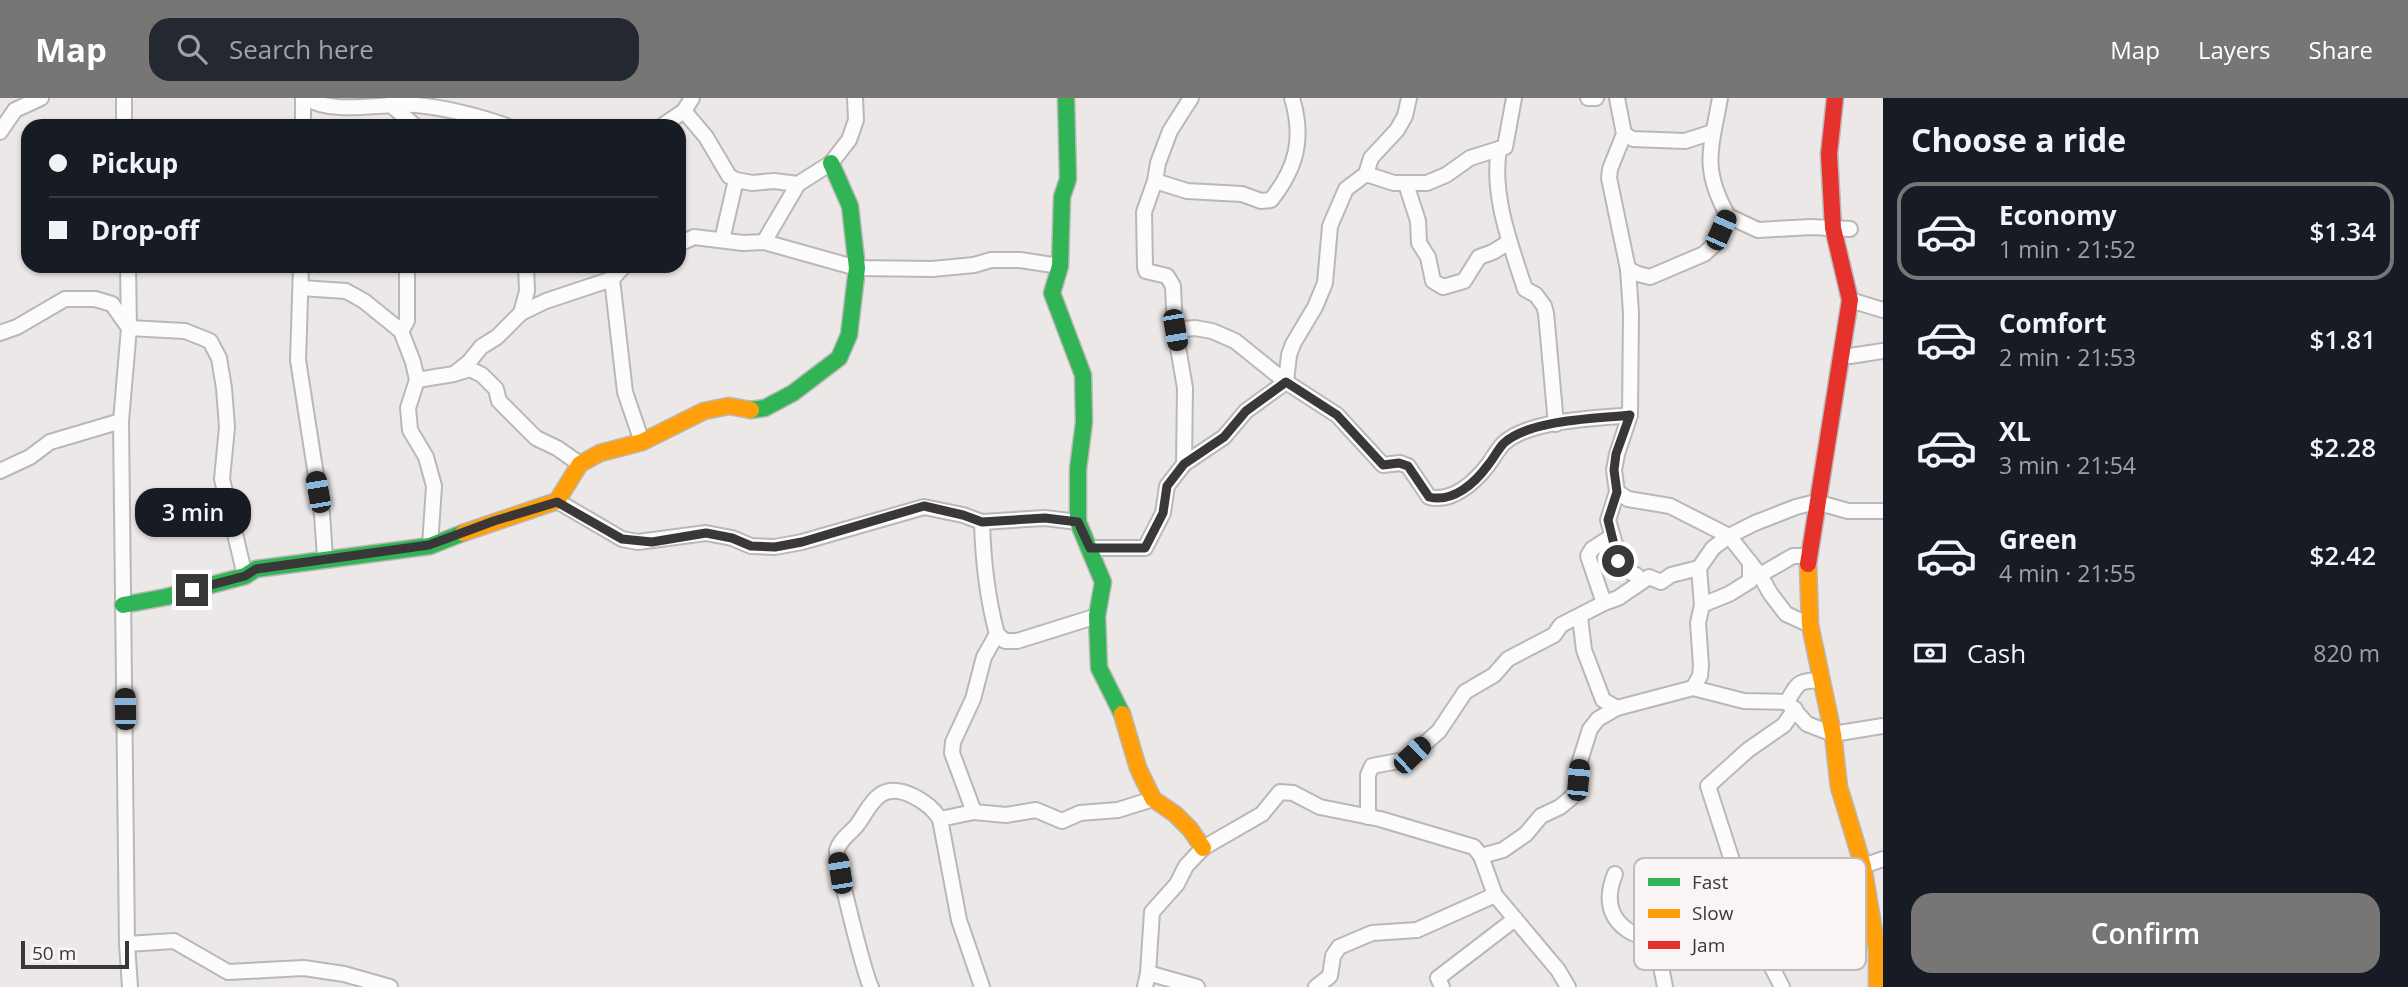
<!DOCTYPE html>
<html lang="en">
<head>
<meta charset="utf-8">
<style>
	:root { --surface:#171b24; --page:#242831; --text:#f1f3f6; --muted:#9ea1a6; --line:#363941; --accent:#787575 }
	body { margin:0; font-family:"Open Sans",sans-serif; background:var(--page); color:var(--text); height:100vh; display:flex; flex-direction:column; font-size:26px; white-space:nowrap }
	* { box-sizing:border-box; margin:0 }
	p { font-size:23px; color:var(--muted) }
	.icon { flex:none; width:38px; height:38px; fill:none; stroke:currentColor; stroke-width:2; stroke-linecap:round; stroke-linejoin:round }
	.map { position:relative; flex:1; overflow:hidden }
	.side { display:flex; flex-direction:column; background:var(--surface); width:525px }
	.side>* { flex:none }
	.hud { position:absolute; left:21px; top:21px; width:665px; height:154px; border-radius:21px; box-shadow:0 2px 5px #0004; display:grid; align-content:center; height:154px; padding:0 28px; background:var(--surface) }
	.scale { position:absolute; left:21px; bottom:18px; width:108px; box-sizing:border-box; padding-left:7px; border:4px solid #393737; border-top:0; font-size:19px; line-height:24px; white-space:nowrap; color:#393737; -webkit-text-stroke:5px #fbf4f4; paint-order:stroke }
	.end { position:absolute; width:32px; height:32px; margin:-16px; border:9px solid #393737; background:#fff; box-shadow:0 0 0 4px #fff }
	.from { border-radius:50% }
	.bubble { position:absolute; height:49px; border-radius:21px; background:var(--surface); box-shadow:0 2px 5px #0004; font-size:23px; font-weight:600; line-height:49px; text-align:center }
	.car { position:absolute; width:21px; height:42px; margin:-21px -10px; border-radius:9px; box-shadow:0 0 5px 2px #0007; background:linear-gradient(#222 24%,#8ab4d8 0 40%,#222 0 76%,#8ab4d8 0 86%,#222 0) }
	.hud b { display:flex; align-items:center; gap:24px; height:66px; font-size:26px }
	.hud b+b { border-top:2px solid var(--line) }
	.hud i { width:18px; height:18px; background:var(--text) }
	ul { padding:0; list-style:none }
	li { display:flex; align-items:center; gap:21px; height:98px; margin:0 14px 10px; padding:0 14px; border:4px solid transparent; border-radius:21px }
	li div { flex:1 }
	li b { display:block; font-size:26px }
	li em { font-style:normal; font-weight:600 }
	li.on { border-color:var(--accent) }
	li>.icon { width:63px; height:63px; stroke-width:1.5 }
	h2 { padding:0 28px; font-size:32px; line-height:84px }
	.pay { display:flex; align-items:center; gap:18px; height:77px; padding:0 28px; font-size:26px }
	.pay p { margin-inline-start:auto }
	.cta { display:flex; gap:14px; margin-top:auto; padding:14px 28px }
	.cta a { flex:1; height:80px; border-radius:21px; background:var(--accent); color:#fff; font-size:28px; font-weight:600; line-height:80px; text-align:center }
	header { display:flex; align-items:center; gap:42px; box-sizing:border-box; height:98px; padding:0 35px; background:var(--accent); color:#fff }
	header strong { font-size:33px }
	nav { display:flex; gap:38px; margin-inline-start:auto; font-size:24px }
	.search { width:490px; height:63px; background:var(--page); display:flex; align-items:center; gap:18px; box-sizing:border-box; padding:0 24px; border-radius:21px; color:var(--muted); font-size:26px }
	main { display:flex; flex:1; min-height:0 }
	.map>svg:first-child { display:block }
</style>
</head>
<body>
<header>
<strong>Map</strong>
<div class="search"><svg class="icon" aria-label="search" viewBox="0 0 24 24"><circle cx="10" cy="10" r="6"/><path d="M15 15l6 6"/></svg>Search here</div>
<nav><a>Map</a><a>Layers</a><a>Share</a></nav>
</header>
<main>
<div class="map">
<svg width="1883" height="889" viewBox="0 0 1883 889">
	<rect width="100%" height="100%" fill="#ede8e8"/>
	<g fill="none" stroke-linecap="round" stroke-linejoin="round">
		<defs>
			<g id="street">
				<path d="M124,0v28"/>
				<path d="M306,0c29,18 77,4 111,7 31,3 61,11 90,21"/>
				<path d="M1588,0h8"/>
				<path d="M1617,0l7,36 -14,35 -1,9 19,91 3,44 -1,102 -13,39 -3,16 3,22 -9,28 14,48 14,7 5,5"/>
				<path d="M1720,0c-9,51 -19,70 8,118l30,14 53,-3 39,2"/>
				<path d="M390,6l25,22"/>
				<path d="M684,13l22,26 23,39 7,4 16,3 22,-2 24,3 33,-21 18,-23 7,-20 -1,-22"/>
				<path d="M303,28v-28"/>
				<path d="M662,28l22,-15 8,-13"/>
				<path d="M0,34l15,-22 26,-12"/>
				<path d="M1624,36l9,5 52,2 28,-9"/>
				<path d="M1499,51c-8,46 12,97 26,140l11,6 8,11 2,7 10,111"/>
				<path d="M1366,76l28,9h33l19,-8 24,-17 35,-11 9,-49"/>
				<path d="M1155,83l32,10 55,3 19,7 10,-1c26,-33 33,-62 21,-102"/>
				<path d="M1406,86l12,37 1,22 9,14 5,24 10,6 21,-6 15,-24 14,-5 16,-10"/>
				<path d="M722,142l14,-60"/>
				<path d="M764,144l34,-58"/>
				<path d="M679,146l15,-7 49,6 21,-1 93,26 75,1 42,-4 17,-5h29l40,6"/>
				<path d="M128,168l1,62 -8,93 6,523 3,43"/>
				<path d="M301,168l-3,94 24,154 3,44"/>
				<path d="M624,168l-12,13 13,113 17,50"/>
				<path d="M1628,171l10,5 12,3 54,-23 11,-10 13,-28"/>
				<path d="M301,190l45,3 18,10 37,30 12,31 4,18 -9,28 2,22 16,27 8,29 -4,60"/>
				<path d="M1850,202l33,10"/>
				<path d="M521,215l25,-12 66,-22"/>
				<path d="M1175,232l20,-2 17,3 23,10 51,41 51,33 46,50 17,-2 8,3 21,31c23,6 46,-15 59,-32 5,-7 10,-16 16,-22 27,-24 92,-24 126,-28"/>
				<path d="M401,233l6,-10v-55"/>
				<path d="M0,235l17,-6 48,-28h30l17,5 17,24 56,3 25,10 9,17 5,30 3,39 -5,52 23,97"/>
				<path d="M1841,257l9,1 33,-5"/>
				<path d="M457,275l13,-4 12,6 14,14 3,12 37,37 21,10 23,16"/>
				<path d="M417,282l37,-6 15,-12 12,-15 16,-10 24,-24 6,-22 -1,-25"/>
				<path d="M1184,366l1,-76 -10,-58 -2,-44 -6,-10 -21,-5 -1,-4 -1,-55 11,-31 3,-18 12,-32 21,-33"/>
				<path d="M0,373l30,-14 20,-15 71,-21"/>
				<path d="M1617,394l11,7 42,7 59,30 31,39 10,18 16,21 24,11"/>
				<path d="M557,403l65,38 16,3 68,-9 26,5 19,8 24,1 27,-5 122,-35 39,8 19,7 63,-4 33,4"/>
				<path d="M982,424c1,39 5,75 15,112"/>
				<path d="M1090,450h55l18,-35 4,-27 17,-22 40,-27 22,-26 40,-29 3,-27 4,-11 22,-37 10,-24 5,-57 16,-37 20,-15 5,-16 26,-28 8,-14 4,-18"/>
				<path d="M1760,477l33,-19h15"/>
				<path d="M1604,505l-16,-47 4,-7 20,-13"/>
				<path d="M1702,507l27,-11 21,-13v-19"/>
				<path d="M1580,519l4,33 19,50 14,8"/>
				<path d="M1693,590l7,-12 1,-11 -3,-42 4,-18 -3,-37"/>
				<path d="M1787,604c12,-21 11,-21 35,-22"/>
				<path d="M974,714l-22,-59 1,-11 20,-43 11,-42 13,-23 8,7h12l80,-25"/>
				<path d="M1368,719v-42l4,-9 32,-6 8,-5 27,-24 26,-39 29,-17 14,-16 46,-24 7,-10 43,-22 14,-5 31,-21 12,5 10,-7 28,-7 14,-20 16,-12 26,-13 41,-16 20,-5 32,9h35"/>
				<path d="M940,721l34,-7 32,3 30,-5 26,11 18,-8 38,-3 35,-11"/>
				<path d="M1481,758l22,-6 23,-16 15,-18 19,-9 12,-10 4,-5 3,-28 11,-35 8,-10 19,-11 76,-20 51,13 43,1 20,22 26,10 50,-8"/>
				<path d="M1863,768l20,-7"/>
				<path d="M1615,776c-9,22 -8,43 14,57 6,4 15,5 20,10 10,12 13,30 16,46"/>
				<path d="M127,846l47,-3 54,31 76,-4 40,6 46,13"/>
				<path d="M1660,864l34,-12 37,3 26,-15"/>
				<path d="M1148,875l49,14"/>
				<path d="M871,889c-6,-11 -36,-128 -34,-137 4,-12 13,-16 20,-25 8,-10 12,-22 23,-30 19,-13 50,8 60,24l19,101 23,67"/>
				<path d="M1145,889l3,-14 4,-61 25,-28 9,-18 17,-18 59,-34 18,-22 13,1 27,14 60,12 94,28 7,9 14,39 63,75 10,17"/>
				<path d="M1316,889l14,-11 3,-20 6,-9 33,-14 45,-3 78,-35"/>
				<path d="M1442,889l-4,-9 77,-59"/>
				<path d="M1782,889l-25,-49 -49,-152 40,-36 36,-25 11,-16"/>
			</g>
			<g id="fast">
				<path d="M1066,0l2,81 -6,18 -2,69 -8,27 31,82 1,47 -6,47v53l25,60 -6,34 2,52 23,46"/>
				<path d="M751,312l14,-2 28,-15 46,-35 10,-23 8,-67 -7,-62 -19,-43"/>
				<path d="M123,507l43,-8 79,-21 11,-7 174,-23 33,-13"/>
			</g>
			<g id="slow">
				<path d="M463,435l94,-32 23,-37 20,-11 42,-11 62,-31 25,-5 22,4"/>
				<path d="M1808,466l2,61 23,109 6,53 24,79 14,84v37"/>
				<path d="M1122,616l16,54 15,31 22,15 15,15 13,19"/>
			</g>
			<path id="jam" d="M1808,466l42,-264 -17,-72 -4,-74 6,-56"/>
		</defs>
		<!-- street casing -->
		<use href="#street" stroke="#bab7b7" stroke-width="18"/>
		<!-- fast casing -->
		<use href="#fast" stroke="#bab7b7" stroke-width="19"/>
		<!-- slow casing -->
		<use href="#slow" stroke="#bab7b7" stroke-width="19"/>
		<!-- jam casing -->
		<use href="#jam" stroke="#bab7b7" stroke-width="19"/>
		<!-- street -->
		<use href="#street" stroke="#fcfcfc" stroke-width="14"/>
		<!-- fast -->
		<use href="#fast" stroke="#30b455" stroke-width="16"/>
		<!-- slow -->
		<use href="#slow" stroke="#ff9f0a" stroke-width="16"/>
		<!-- jam -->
		<use href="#jam" stroke="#e5322d" stroke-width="16"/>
	</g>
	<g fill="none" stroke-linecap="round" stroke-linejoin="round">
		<!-- route -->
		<path stroke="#393737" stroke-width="9" d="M192,492l53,-14 11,-7 173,-24 65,-24 63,-19 65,37 30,3 54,-9 26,5 19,8 24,1 27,-5 122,-36 39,9 19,7 63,-4 33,4 12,26h55l18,-35 4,-27 17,-22 40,-27 22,-26 40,-29 51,33 46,50 16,-2 9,3 21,31c24,6 46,-14 59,-32 6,-7 10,-16 16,-22 27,-24 92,-24 126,-28l-14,39 -2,16 3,22 -9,28 10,41"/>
	</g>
	<!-- legend -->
	<rect x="1634" y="760" width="232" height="112" rx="10" fill="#fbf4f4" stroke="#c1bbbb" stroke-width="2"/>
	<rect x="1648" y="780" width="32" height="8" fill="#30b455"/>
	<rect x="1648" y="811" width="32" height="9" fill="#ff9f0a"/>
	<rect x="1648" y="843" width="32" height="8" fill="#e5322d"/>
	<g font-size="19" fill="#393737">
		<text x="1692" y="791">Fast</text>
		<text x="1692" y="822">Slow</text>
		<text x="1692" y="854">Jam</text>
	</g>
</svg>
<div class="scale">50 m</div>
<i class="end from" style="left:1618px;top:463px"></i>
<i class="end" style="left:192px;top:492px"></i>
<div class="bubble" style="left:135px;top:390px;width:116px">3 min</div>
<i class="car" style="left:1721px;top:132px;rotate:24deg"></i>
<i class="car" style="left:1175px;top:232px;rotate:170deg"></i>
<i class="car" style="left:318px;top:394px;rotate:350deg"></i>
<i class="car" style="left:125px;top:611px;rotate:359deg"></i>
<i class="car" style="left:1412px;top:657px;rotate:46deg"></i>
<i class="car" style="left:1578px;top:682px;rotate:5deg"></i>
<i class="car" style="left:840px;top:775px;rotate:351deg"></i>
<div class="hud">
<b><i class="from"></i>Pickup</b>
<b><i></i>Drop-off</b>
</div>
</div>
<section class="side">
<h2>Choose a ride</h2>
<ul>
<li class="on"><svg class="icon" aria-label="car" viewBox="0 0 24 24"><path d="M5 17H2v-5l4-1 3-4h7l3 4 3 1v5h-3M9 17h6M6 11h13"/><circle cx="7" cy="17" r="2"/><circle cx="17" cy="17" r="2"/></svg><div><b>Economy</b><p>1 min · 21:52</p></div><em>$1.34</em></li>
<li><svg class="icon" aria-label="car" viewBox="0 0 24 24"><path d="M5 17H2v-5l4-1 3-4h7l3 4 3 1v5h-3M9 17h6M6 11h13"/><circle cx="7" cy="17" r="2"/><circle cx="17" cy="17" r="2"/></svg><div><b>Comfort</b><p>2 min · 21:53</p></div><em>$1.81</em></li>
<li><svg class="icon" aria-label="car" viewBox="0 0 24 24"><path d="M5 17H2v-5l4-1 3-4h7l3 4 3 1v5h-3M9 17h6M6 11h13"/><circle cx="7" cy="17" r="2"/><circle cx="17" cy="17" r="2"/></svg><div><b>XL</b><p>3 min · 21:54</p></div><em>$2.28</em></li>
<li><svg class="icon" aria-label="car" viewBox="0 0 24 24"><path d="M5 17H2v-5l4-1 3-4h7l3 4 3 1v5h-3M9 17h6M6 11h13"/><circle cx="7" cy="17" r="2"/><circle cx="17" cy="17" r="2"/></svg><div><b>Green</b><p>4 min · 21:55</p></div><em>$2.42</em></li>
</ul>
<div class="pay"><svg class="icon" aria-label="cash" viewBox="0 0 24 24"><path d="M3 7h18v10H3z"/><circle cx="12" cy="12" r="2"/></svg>Cash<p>820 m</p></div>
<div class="cta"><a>Confirm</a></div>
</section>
</main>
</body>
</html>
